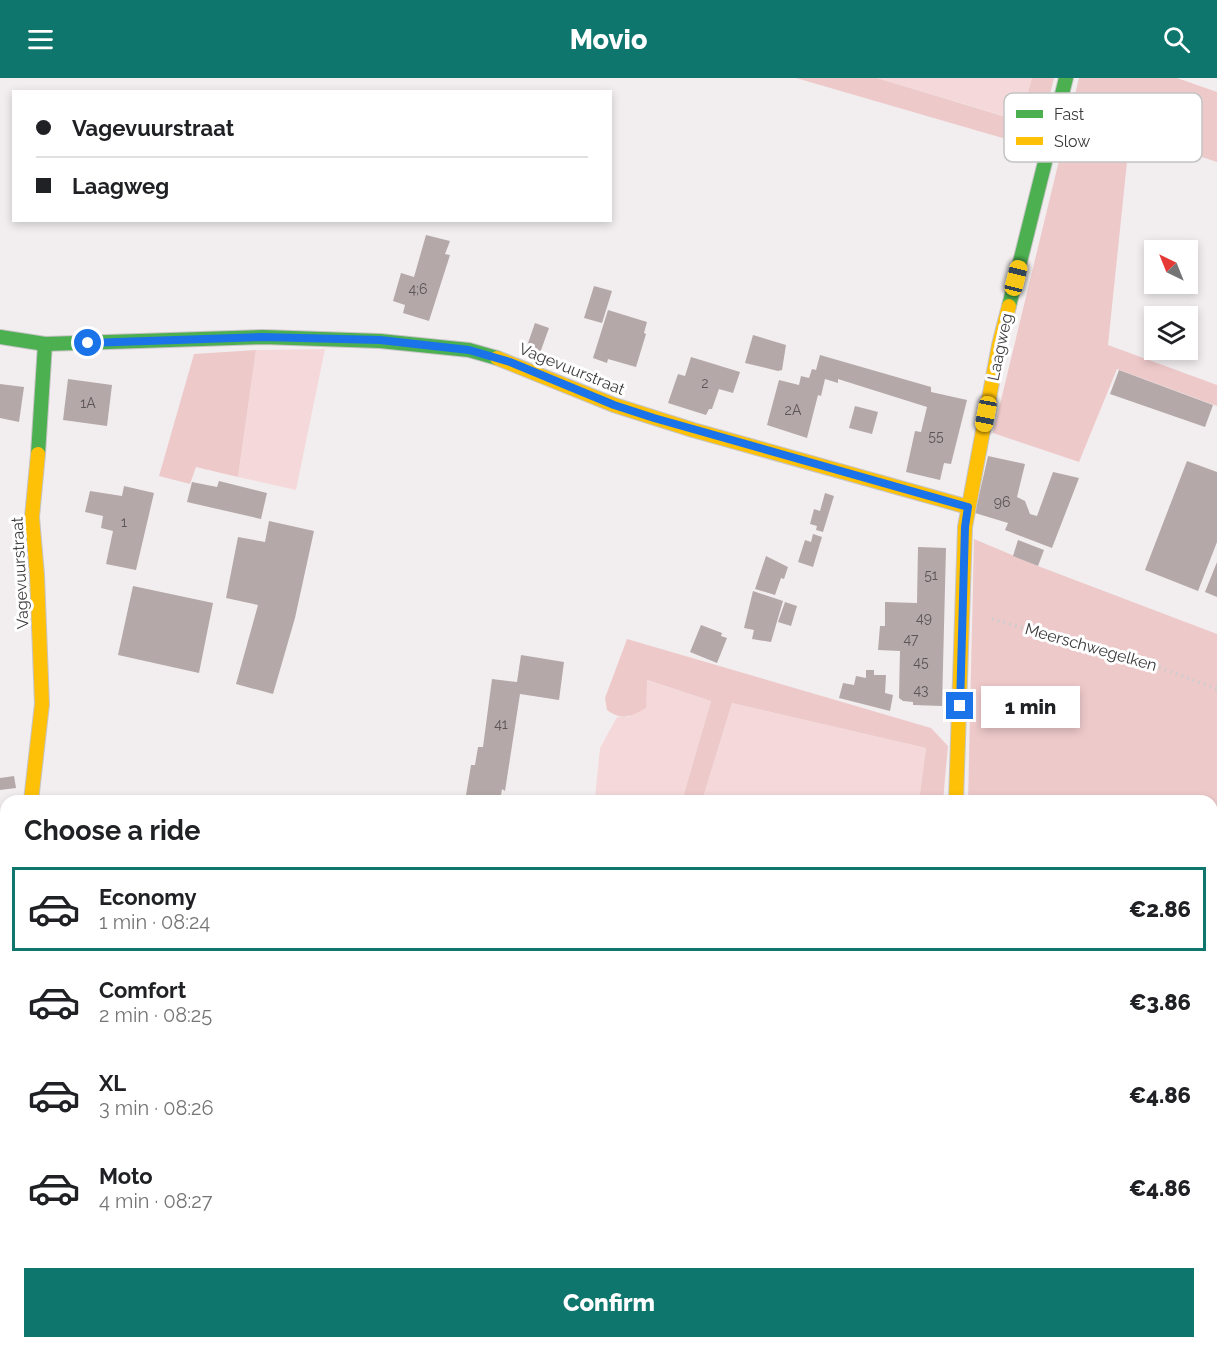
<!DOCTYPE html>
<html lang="en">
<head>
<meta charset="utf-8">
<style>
	:root { --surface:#fff; --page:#f2f2f2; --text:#202124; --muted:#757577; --line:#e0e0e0; --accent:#0f766e }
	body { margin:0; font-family:Raleway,sans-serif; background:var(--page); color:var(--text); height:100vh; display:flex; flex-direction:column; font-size:22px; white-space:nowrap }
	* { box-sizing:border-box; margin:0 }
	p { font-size:20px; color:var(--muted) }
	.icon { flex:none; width:33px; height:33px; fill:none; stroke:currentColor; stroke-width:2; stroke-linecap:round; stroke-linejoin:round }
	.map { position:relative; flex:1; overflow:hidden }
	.details { position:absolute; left:0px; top:717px; width:1218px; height:554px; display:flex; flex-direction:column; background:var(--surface); border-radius:18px 18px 0 0; box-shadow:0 3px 9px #0003 }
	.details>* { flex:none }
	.top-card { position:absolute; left:12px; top:12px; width:600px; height:132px; border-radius:0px; box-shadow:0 3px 9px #0003; display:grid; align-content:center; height:132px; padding:0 24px; background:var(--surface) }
	.needle { width:39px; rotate:317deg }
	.controls { position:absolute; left:1144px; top:162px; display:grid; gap:12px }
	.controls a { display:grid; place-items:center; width:54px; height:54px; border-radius:0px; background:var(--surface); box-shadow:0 3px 9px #0003; font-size:30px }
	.end { position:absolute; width:27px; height:27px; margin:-14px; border:8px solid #1a73e8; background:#fff; box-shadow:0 0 0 3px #fff }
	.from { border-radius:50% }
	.bubble { position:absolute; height:42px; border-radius:0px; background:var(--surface); box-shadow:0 3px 9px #0003; font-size:20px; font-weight:800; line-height:42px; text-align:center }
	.car { position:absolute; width:18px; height:36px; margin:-18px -9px; border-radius:8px; box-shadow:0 0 4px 2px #0007; background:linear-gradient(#f5c518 24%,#345 0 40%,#f5c518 0 76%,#345 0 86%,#f5c518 0) }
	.top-card b { display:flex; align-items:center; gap:21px; height:57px; font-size:22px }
	.top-card b+b { border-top:2px solid var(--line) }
	.top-card i { width:15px; height:15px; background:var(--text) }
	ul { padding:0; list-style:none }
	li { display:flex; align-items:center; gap:18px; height:84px; margin:0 12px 9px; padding:0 12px; border:3px solid transparent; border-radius:0px }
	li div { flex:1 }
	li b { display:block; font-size:22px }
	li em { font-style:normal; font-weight:800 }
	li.current { border-color:var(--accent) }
	li>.icon { width:54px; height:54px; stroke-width:1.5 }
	h2 { padding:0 24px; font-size:27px; line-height:72px }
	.primary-button { display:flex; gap:12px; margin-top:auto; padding:12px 24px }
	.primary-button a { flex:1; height:69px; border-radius:0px; background:var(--accent); color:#fff; font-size:24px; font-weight:800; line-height:69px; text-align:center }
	header { display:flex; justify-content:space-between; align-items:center; height:78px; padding:0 24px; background:var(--accent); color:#fff; font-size:27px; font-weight:800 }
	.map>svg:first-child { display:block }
</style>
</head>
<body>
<header><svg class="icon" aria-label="menu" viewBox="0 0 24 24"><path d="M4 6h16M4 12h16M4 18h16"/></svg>Movio<svg class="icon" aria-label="search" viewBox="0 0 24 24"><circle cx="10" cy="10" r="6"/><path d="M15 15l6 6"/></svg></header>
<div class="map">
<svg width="1217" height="1270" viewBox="0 0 1217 1270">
	<rect width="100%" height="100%" fill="#f2eeef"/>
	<!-- green -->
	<g fill="#f5d9da">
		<path d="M877,0h155l-11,43z"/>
		<path d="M325,271l-29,141 -58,-13 18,-127z"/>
		<path d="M646,602l65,21 -29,100h-76l-11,-3 5,-50 17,-31h12z"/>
		<path d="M732,625l194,45 -7,53h-217z"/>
		<path d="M0,853h6v136l-6,26z"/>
	</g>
	<!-- forest -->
	<g fill="#eec9ca">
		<path d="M796,0h81l143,43 12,-43h22l-17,70z"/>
		<path d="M1079,0h98l40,14v70l-87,-29 -22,212 109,40v21l-100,-37 -38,93 -86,-29z"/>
		<path d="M256,272l-18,127 -42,-10 -6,17 -31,-8 35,-122z"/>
		<path d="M974,461l64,27 179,68v347l-5,-2v-178h-244z"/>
		<path d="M627,561l304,89 17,18 -5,55h-24l7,-53 -194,-45 -30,98h-20l29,-100 -64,-21 -1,28c-16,9 -24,13 -39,2l-2,-12z"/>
	</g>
	<!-- building -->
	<g fill="#b5a8a9">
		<path d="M426,157l24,6 -5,13 5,1 -21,66 -26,-8 2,-8 -12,-4 8,-28 13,4z"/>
		<path d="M594,208l18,5 -10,32 -18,-5z"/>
		<path d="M608,232l39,12 -3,11 2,1 -10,33 -28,-8 -1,4 -14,-5z"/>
		<path d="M535,245l14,5 -9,25 -7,-2 2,-6 -7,-2z"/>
		<path d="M753,257l33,10 -4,25 -4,1 -33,-8z"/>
		<path d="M820,277l111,32v5l36,8 -16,64 -7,-1 -4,17 -34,-8 9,-41 6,1 6,-25 -89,-28v4l-13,-4 -4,17 -3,-1 -11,43 -40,-13 12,-45 20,5 2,-9 8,2 3,-9 4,1z"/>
		<path d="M691,279l49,15 -7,21 -14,-4 -7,20h-3l-3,6 -38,-12 10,-29 7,2z"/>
		<path d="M1119,292l94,35 -8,22 -95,-33z"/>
		<path d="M68,301l44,6 -5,41 -44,-6z"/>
		<path d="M0,306l24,3 -5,35 -19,-4z"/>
		<path d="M855,328l23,6 -6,22 -23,-6z"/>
		<path d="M988,378l37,8 -8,33 8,4 5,13 7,2 16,-44 26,6 -27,70 -47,-18 3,-7 -33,-10z"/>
		<path d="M1187,383l30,11v70l-19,49 -53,-21z"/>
		<path d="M219,403l48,12 -6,26 -74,-17 5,-20 25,5z"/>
		<path d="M124,408l30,7 -18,77 -30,-6 7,-33 -12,-3 2,-12 -18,-4 5,-21 32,5z"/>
		<path d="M825,415l9,3 -11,36 -7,-2 1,-4 -7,-2 4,-15 6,2z"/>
		<path d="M269,443l45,10 -19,87 -22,76 -37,-10 22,-79 -32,-7 12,-61 27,5z"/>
		<path d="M813,456l9,3 -9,30 -15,-5 7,-22 6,2z"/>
		<path d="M1018,462l26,10 -6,16 -25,-10z"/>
		<path d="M918,469l28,1 -4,158 -29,-1v-3l-10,-1 -4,-3 1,-47 -22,-1 2,-24h5v-24l32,1z"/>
		<path d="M766,478l22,11 -4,12 -3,-1 -6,17 -20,-6z"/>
		<path d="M1217,484v35l-12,-5z"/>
		<path d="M133,508l80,17 -14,70 -81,-18z"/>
		<path d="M753,513l30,10 -12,41 -19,-3 2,-9 -10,-2z"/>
		<path d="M785,524l12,4 -6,20 -13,-4z"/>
		<path d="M701,547l21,8 -1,3 6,2 -10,25 -27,-11z"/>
		<path d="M521,577l43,7 -5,38 -39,-6 -15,97 -3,-2 -2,12h-35l6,-36h4l3,-18h5l9,-68 25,3z"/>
		<path d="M866,592h8v5h12l-1,18 8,2 -3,16 -51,-13 4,-15 11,2 2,-9 10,2z"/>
		<path d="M14,698l2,12 -16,2v-12z"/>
	</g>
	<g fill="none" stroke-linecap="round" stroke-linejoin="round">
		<defs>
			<path id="street" d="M857,1270l1,-6"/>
			<g id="fast">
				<path d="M1009,228l57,-228"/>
				<path d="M0,259l45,7 218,-7 117,4 89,9 28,8"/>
				<path d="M38,376l7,-110"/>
			</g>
			<g id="slow">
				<path d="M497,280l117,47 79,25 275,77"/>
				<path d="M31,723l11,-97 -5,-129 -5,-58 6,-63"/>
				<path d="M956,723l9,-274 34,-182 10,-39"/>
			</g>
		</defs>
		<!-- street casing -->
		<use href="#street" stroke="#c7c4c5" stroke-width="34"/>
		<!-- fast casing -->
		<use href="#fast" stroke="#c7c4c5" stroke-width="16"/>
		<!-- slow casing -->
		<use href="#slow" stroke="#c7c4c5" stroke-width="16"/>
		<!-- path -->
		<g stroke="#cecdcd" stroke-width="4" stroke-dasharray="1.5 4.5" stroke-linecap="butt">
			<path d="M992,541l153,43 72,27"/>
			<path d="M0,923l6,-30"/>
			<path d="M0,1155l6,2"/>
			<path d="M1212,1219l5,1"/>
			<path d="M446,1264l22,6"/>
		</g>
		<!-- street -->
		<use href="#street" stroke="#fdfcfd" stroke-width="32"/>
		<!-- fast -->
		<use href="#fast" stroke="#4caf50" stroke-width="14"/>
		<!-- slow -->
		<use href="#slow" stroke="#ffc107" stroke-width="14"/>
	</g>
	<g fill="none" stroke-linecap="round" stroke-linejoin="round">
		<!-- route -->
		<path stroke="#1a73e8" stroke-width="8" d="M88,265l174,-6 118,3 89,10 41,12 104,43 40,13 314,89 -3,20 -5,179"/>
	</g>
	<g text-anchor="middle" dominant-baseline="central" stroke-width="6" stroke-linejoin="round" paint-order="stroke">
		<!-- number labels -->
		<g font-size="14" fill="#5a5556">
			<text x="418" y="211">4;6</text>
			<text x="705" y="305">2</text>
			<text x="88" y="325">1A</text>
			<text x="793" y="332">2A</text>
			<text x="936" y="358">55</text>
			<text x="1002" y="424">96</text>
			<text x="124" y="444">1</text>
			<text x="931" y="497">51</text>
			<text x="924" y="540">49</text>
			<text x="911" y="561">47</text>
			<text x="921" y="584">45</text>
			<text x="921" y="612">43</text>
			<text x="501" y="646">41</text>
		</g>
		<!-- street labels -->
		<g font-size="16" fill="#3b393a" stroke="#fff">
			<text transform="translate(1000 269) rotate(-78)">Laagweg</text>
			<text transform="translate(572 291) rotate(22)">Vagevuurstraat</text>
			<text transform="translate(20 495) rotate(-93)">Vagevuurstraat</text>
			<text transform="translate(1091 569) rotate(16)">Meerschwegelken</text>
		</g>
	</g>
	<!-- legend -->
	<rect x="1004" y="15" width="198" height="69" rx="9" fill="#fff" stroke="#c4c4c4" stroke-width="1.5"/>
	<rect x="1016" y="32" width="27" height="8" fill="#4caf50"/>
	<rect x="1016" y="59" width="27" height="8" fill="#ffc107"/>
	<g font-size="16" fill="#3b393a">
		<text x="1054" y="42">Fast</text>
		<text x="1054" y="69">Slow</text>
	</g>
</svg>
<div class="controls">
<a><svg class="needle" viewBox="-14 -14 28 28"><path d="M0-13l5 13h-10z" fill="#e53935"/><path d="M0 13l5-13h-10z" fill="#757577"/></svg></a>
<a><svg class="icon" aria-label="layers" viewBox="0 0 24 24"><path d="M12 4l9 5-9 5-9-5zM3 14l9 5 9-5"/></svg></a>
</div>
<i class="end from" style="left:88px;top:265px"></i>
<i class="end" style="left:960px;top:628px"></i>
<div class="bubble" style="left:981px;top:608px;width:99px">1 min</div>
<i class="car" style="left:1016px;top:200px;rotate:14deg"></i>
<i class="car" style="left:986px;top:336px;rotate:191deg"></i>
<div class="top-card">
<b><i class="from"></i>Vagevuurstraat</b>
<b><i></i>Laagweg</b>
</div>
<section class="details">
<h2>Choose a ride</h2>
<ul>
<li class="current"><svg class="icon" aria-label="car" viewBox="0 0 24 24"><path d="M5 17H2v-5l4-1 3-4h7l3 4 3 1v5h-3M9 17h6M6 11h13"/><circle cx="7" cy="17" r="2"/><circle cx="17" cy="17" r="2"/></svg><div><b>Economy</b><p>1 min · 08:24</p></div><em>€2.86</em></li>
<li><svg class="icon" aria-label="car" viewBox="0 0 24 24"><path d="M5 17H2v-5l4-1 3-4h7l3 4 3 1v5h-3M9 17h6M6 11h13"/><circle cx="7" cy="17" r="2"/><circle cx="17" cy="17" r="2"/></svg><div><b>Comfort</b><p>2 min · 08:25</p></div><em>€3.86</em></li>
<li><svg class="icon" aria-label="car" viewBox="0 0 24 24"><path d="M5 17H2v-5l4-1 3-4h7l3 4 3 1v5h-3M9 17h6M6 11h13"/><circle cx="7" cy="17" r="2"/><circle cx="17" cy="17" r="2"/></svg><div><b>XL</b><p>3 min · 08:26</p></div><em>€4.86</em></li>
<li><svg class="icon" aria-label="car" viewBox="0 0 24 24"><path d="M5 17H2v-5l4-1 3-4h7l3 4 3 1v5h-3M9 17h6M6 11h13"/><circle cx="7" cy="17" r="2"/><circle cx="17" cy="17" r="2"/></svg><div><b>Moto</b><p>4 min · 08:27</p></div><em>€4.86</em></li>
</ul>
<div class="primary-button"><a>Confirm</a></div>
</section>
</div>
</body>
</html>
